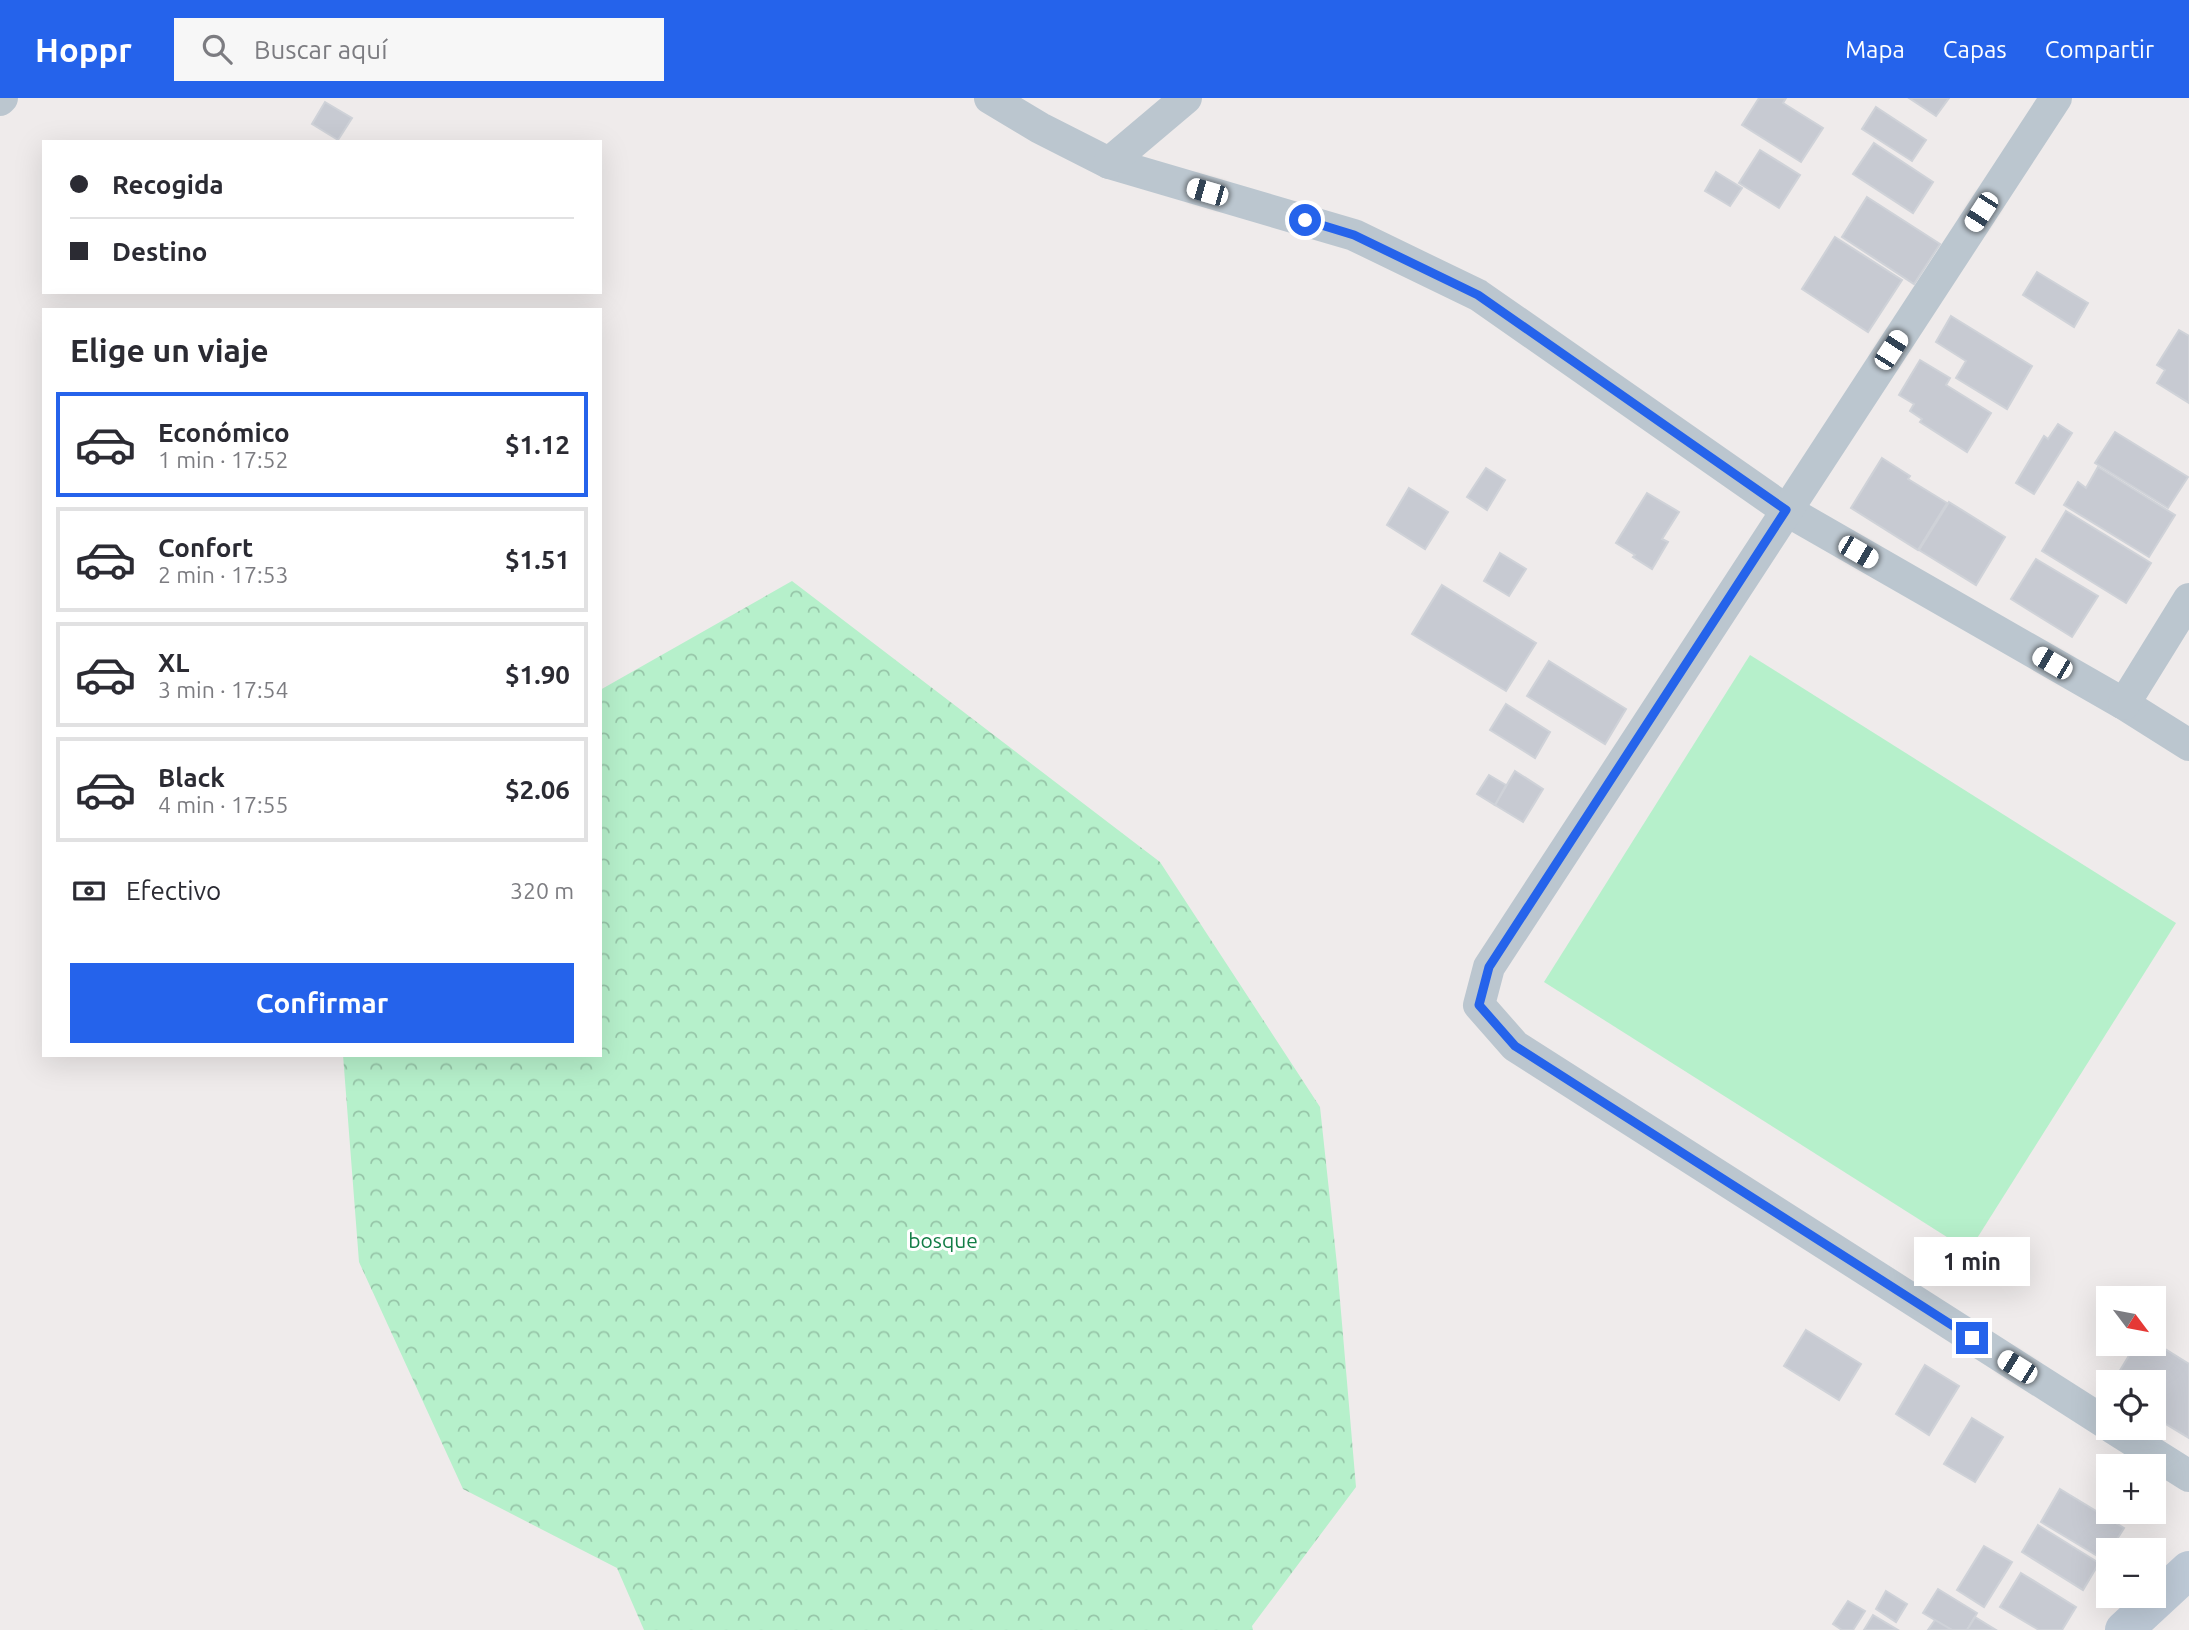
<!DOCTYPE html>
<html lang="es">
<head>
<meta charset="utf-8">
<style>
	:root { --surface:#fff; --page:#f7f7f7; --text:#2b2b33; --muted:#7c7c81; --line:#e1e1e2; --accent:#2563eb }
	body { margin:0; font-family:Ubuntu,sans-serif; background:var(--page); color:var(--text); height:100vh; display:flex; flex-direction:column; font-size:26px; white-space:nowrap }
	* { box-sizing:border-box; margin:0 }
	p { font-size:23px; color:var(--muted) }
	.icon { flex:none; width:38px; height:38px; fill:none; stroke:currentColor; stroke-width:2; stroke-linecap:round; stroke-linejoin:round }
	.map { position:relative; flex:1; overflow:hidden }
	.drawer { position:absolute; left:42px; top:210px; width:560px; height:749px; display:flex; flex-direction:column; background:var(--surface); border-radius:0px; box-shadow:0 7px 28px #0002 }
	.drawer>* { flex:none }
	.hud { position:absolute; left:42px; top:42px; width:560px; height:154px; border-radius:0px; box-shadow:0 7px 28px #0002; display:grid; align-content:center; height:154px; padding:0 28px; background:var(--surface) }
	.needle { width:46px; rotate:122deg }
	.controls { position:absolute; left:2096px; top:1188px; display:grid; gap:14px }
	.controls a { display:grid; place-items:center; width:70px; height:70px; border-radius:0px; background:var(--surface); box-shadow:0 7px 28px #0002; font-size:35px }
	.end { position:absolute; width:32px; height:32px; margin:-16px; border:9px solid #2563eb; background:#fff; box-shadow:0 0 0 4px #fff }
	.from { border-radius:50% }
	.bubble { position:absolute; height:49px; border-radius:0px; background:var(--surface); box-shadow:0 7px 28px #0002; font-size:23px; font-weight:700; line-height:49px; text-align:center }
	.car { position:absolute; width:21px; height:42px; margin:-21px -10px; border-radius:9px; box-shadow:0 0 5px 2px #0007; background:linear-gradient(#fff 24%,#345 0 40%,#fff 0 76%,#345 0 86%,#fff 0) }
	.hud b { display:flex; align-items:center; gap:24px; height:66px; font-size:26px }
	.hud b+b { border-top:2px solid var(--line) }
	.hud i { width:18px; height:18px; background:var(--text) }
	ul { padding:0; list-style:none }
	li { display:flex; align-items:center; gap:21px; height:105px; margin:0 14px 10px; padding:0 14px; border:4px solid var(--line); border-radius:0px }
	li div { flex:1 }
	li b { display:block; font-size:26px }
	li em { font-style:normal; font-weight:700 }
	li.on { border-color:var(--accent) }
	li>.icon { width:63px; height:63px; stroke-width:1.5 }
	h2 { padding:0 28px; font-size:32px; line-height:84px }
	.pay { display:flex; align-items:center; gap:18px; height:77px; padding:0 28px; font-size:26px }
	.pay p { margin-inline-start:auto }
	.primary-button { display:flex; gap:14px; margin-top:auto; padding:14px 28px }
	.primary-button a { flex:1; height:80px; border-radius:0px; background:var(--accent); color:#fff; font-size:28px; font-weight:700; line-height:80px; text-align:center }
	header { display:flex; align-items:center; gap:42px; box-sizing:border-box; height:98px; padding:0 35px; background:var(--accent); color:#fff }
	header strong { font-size:33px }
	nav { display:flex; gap:38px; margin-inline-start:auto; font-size:24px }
	.search { width:490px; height:63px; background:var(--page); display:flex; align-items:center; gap:18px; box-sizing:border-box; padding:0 24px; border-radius:0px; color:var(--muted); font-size:26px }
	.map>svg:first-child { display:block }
</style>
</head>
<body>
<header>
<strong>Hoppr</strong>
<div class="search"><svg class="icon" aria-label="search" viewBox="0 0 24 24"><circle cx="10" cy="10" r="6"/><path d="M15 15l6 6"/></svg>Buscar aquí</div>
<nav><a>Mapa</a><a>Capas</a><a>Compartir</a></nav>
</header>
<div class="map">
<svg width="2189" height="1532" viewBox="0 0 2189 1532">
	<defs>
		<pattern id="forest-crowns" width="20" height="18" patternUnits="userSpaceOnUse" patternTransform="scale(1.75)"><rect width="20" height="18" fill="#b6f0cb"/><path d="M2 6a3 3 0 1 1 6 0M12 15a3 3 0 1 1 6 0" fill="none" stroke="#96c5a8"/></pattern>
	</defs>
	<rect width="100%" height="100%" fill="#efebeb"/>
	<!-- forest -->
	<path fill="url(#forest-crowns)" d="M792,483l368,281 160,245 17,158 19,222 -104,139 1,4h-609l-27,-62 -154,-79 -104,-227 -16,-207h257v-365z"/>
	<!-- park -->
	<path fill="#b6f0cb" d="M1750,557l426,268 -207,328 -425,-269z"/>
	<!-- building -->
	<g fill="#c7cad2" stroke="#cfd2d8" stroke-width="2">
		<path d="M1759,0h27l-3,5 40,25 -22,34 -59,-37z"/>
		<path d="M1909,0h40l-13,18z"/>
		<path d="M325,4l27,16 -14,22 -26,-16z"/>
		<path d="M1876,9l50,33 -14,21 -50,-32z"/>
		<path d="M1874,45l59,39 -20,31 -60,-39z"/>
		<path d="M1760,52l40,25 -21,33 -40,-25z"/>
		<path d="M1716,74l26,16 -12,18 -25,-15z"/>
		<path d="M1867,99l73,47 -26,40 -72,-47z"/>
		<path d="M1835,139l67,43 -34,52 -66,-43z"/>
		<path d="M2037,174l51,31 -14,24 -51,-32z"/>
		<path d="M1951,218l81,50 -25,43 -51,-31 10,-17 -30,-19z"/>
		<path d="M2179,232l10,6v67l-32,-20 8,-13 -8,-5z"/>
		<path d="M1920,262l30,18 -4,7 45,28 -24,39 -47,-30 2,-3 -12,-8 4,-7 -15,-9z"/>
		<path d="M2058,326l14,9 -38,61 -18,-11 28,-47 4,3z"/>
		<path d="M2115,334l73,45 -20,31 -73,-45z"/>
		<path d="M1882,360l28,18 -2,3 39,24 -29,47 -67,-42z"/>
		<path d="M2098,369l77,48 -26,42 -85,-52 14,-23 8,6z"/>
		<path d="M1486,370l19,12 -18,30 -20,-13z"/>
		<path d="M1409,390l39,24 -23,37 -38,-24z"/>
		<path d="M1647,395l32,19 -17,27 6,3 -16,27 -19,-12 2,-2 -19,-12z"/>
		<path d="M1949,404l56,35 -29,48 -57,-35z"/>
		<path d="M2066,413l85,52 -25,40 -84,-52z"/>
		<path d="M1500,455l26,16 -17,27 -25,-15z"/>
		<path d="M2036,461l62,37 -26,41 -61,-38z"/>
		<path d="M1442,487l94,58 -30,48 -94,-57z"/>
		<path d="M1549,563l77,48 -21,35 -78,-48z"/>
		<path d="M1506,606l44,28 -15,26 -45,-28z"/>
		<path d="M1515,673l28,18 -20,33 -28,-17z"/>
		<path d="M1489,677l17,10 -11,20 -18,-11z"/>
		<path d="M1806,1232l55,34 -22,36 -55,-34z"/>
		<path d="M2154,1244l35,22v74l-35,-21v-35h-41l23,-38h18z"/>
		<path d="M1925,1267l34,21 -30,49 -33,-21z"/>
		<path d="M1972,1320l31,19 -28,45 -31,-18z"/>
		<path d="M2060,1391l64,39 -20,32 -63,-38z"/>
		<path d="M2038,1427l61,38 -16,27 -61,-38z"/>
		<path d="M1984,1448l28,16 -28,45 -27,-17z"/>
		<path d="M2021,1475l55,34 -14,23h-23l-39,-23z"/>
		<path d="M1938,1491l39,24 -10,17h-15l-29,-17z"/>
		<path d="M1886,1493l21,13 -11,18 -20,-13z"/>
		<path d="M1848,1503l17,10 -12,19h-11l-9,-6z"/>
		<path d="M1873,1517l25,15h-34z"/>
		<path d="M1975,1519l21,13h-29z"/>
		<path d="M1935,1522l17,10h-24z"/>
	</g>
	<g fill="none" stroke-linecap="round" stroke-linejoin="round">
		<!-- minor -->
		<g stroke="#bbc6cf" stroke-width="32">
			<path d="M990,0l50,30 69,35 245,72 124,60 308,215 338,194 65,41"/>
			<path d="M2056,0l-567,869 -10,38 36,41 594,379"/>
			<path d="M0,2l2,-2"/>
			<path d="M1109,65l77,-65"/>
			<path d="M2124,606l65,-105"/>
			<path d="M2113,1330l76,48"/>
		</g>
		<!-- secondary -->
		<path stroke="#bdc9d6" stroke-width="38" d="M2124,1532l65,-60"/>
	</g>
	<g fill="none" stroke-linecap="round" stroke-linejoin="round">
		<!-- route -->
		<path stroke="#2563eb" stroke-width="9" d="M1305,122l49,15 124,60 308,215 -297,457 -10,38 36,41 457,292"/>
	</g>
	<g text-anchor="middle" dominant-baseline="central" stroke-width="6" stroke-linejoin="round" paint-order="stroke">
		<!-- park labels -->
		<g font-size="21" fill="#127d46" stroke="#fff">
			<text x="943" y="1142">bosque</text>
		</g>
	</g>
</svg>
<div class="controls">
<a><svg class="needle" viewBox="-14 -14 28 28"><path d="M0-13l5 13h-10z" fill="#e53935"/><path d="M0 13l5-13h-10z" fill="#7c7c81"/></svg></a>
<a><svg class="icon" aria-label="locate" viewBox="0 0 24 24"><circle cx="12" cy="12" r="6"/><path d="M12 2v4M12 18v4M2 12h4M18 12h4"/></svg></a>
<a>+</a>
<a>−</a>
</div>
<i class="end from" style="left:1305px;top:122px"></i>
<i class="end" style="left:1972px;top:1240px"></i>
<div class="bubble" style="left:1914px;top:1139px;width:116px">1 min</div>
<i class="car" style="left:1207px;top:94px;rotate:286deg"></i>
<i class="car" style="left:1981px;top:114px;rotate:213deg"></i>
<i class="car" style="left:1891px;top:252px;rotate:33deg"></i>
<i class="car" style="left:1858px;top:454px;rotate:120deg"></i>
<i class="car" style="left:2052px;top:565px;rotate:300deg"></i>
<i class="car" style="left:2017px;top:1269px;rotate:302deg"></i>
<div class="hud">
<b><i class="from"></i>Recogida</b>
<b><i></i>Destino</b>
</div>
<section class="drawer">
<h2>Elige un viaje</h2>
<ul>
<li class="on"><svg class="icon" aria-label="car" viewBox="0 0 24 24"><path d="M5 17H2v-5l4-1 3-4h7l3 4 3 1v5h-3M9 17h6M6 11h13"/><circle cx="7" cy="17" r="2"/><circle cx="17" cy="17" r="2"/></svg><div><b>Económico</b><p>1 min · 17:52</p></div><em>$1.12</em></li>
<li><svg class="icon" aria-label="car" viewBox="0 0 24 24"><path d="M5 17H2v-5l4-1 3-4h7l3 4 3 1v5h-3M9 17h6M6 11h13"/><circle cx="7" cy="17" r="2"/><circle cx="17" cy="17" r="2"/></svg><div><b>Confort</b><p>2 min · 17:53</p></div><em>$1.51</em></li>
<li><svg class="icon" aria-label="car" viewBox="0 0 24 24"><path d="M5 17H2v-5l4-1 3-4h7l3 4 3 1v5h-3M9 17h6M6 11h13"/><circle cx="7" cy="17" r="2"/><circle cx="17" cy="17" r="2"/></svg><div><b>XL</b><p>3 min · 17:54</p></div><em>$1.90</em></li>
<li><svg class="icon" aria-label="car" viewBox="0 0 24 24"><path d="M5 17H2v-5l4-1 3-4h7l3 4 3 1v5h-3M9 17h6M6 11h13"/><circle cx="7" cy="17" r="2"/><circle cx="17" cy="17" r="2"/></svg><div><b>Black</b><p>4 min · 17:55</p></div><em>$2.06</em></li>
</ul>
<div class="pay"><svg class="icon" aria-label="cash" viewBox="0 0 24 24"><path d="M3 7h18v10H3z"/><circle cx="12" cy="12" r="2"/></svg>Efectivo<p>320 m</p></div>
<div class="primary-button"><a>Confirmar</a></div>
</section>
</div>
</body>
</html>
